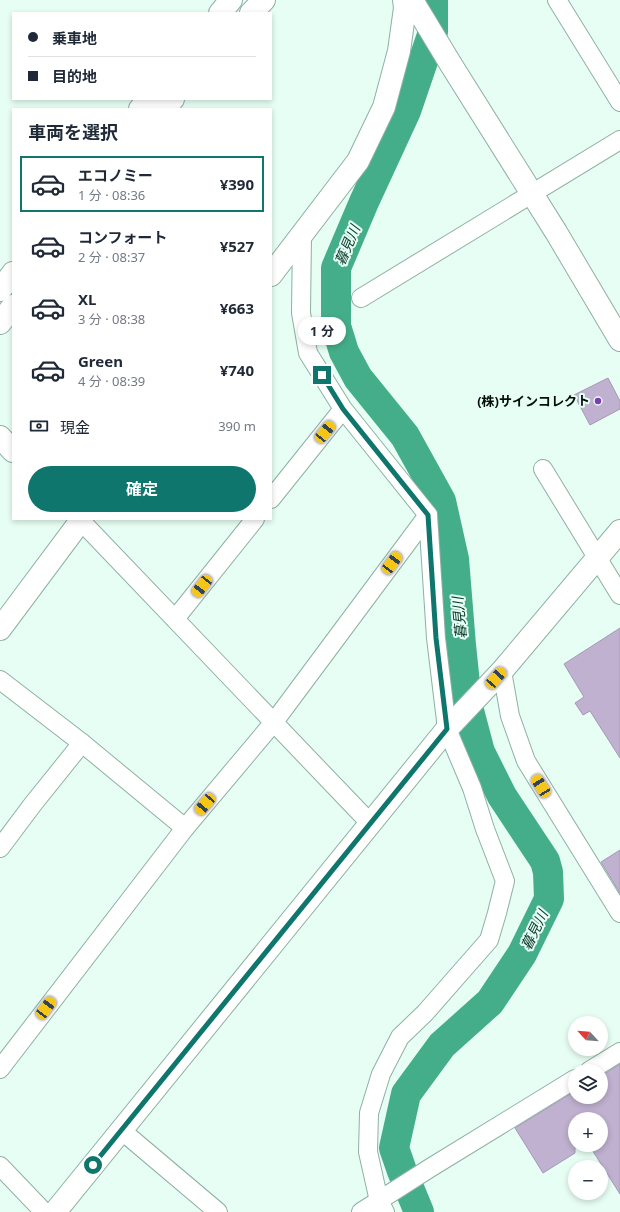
<!DOCTYPE html>
<html lang="ja">
<head>
<meta charset="utf-8">
<style>
	:root { --surface:#fff; --page:#f2f2f3; --text:#1f2937; --muted:#747a83; --line:#e0e1e3; --accent:#0f766e }
	body { margin:0; font-family:"Noto Sans","Noto Sans JP",sans-serif; background:var(--page); color:var(--text); height:100vh; display:flex; flex-direction:column; font-size:15px; white-space:nowrap }
	* { box-sizing:border-box; margin:0 }
	p { font-size:13px; color:var(--muted) }
	.icon { flex:none; width:22px; height:22px; fill:none; stroke:currentColor; stroke-width:2; stroke-linecap:round; stroke-linejoin:round }
	.map { position:relative; flex:1; overflow:hidden }
	.details { position:absolute; left:12px; top:108px; width:260px; height:412px; display:flex; flex-direction:column; background:var(--surface); border-radius:0px; box-shadow:0 2px 6px #0003 }
	.details>* { flex:none }
	.top-card { position:absolute; left:12px; top:12px; width:260px; height:88px; border-radius:0px; box-shadow:0 2px 6px #0003; display:grid; align-content:center; height:88px; padding:0 16px; background:var(--surface) }
	.needle { width:26px; rotate:296deg }
	.tools { position:absolute; left:568px; top:1016px; display:grid; gap:8px }
	.tools a { display:grid; place-items:center; width:40px; height:40px; border-radius:50%; background:var(--surface); box-shadow:0 2px 6px #0003; font-size:20px }
	.end { position:absolute; width:18px; height:18px; margin:-9px; border:5px solid #0f766e; background:#fff; box-shadow:0 0 0 2px #fff }
	.from { border-radius:50% }
	.bubble { position:absolute; height:28px; border-radius:14px; background:var(--surface); box-shadow:0 2px 6px #0003; font-size:13px; font-weight:700; line-height:28px; text-align:center }
	.car { position:absolute; width:12px; height:24px; margin:-12px -6px; border-radius:5px; box-shadow:0 0 3px 1px #0007; background:linear-gradient(#f5c518 24%,#345 0 40%,#f5c518 0 76%,#345 0 86%,#f5c518 0) }
	.top-card b { display:flex; align-items:center; gap:14px; height:38px; font-size:15px }
	.top-card b+b { border-top:1px solid var(--line) }
	.top-card i { width:10px; height:10px; background:var(--text) }
	ul { padding:0; list-style:none }
	li { display:flex; align-items:center; gap:12px; height:56px; margin:0 8px 6px; padding:0 8px; border:2px solid transparent; border-radius:0px }
	li div { flex:1 }
	li b { display:block; font-size:15px }
	li em { font-style:normal; font-weight:700 }
	li.on { border-color:var(--accent) }
	li>.icon { width:36px; height:36px; stroke-width:1.5 }
	h2 { padding:0 16px; font-size:18px; line-height:48px }
	.pay { display:flex; align-items:center; gap:10px; height:44px; padding:0 16px; font-size:15px }
	.pay p { margin-inline-start:auto }
	.action { display:flex; gap:8px; margin-top:auto; padding:8px 16px }
	.action a { flex:1; height:46px; border-radius:24px; background:var(--accent); color:#fff; font-size:16px; font-weight:700; line-height:46px; text-align:center }
	.map>svg:first-child { display:block }
</style>
</head>
<body>
<div class="map">
<svg width="620" height="1212" viewBox="0 0 620 1212">
	<rect width="100%" height="100%" fill="#e7fef4"/>
	<g fill="none" stroke-linecap="round" stroke-linejoin="round">
		<!-- river -->
		<path stroke="#44ae8b" stroke-width="30" d="M419,1212l-17,-41 -8,-23 12,-54 36,-49 48,-43 32,-48 27,-55 -1,-27 -3,-11 -43,-65 -22,-44 -13,-49 -6,-58 -7,-86 -13,-58 -36,-65 -47,-58 -14,-26 -8,-26v-58l28,-66 42,-91 27,-79v-32"/>
	</g>
	<!-- building -->
	<g fill="#bfb1cf" stroke="#a698b6">
		<path d="M608,378l12,23v8l-30,16 -16,-30z"/>
		<path d="M620,628v130l-30,-47 -7,4 -8,-12 9,-6 -20,-33z"/>
		<path d="M620,850v43l-19,-31z"/>
		<path d="M620,1064v130l-31,-49h12v-26h-26v34l-32,20 -28,-45 60,-37v6h26v-21z"/>
	</g>
	<g fill="none" stroke-linecap="round" stroke-linejoin="round">
		<defs>
			<g id="minor">
				<path d="M557,0l63,102"/>
				<path d="M302,235l-1,78 7,40 35,56 85,106 8,123 11,91 25,59 13,41 20,52 -8,32 -8,27 -64,73 -25,24 -19,37 -12,39 -1,39 11,49 6,11"/>
				<path d="M361,298l259,-158"/>
				<path d="M543,469l77,126"/>
				<path d="M271,499l72,-90"/>
				<path d="M81,521l289,302"/>
				<path d="M175,619l80,-100"/>
				<path d="M502,671l8,45 16,45 94,152"/>
				<path d="M0,680l82,63 103,85"/>
				<path d="M0,848l33,-44 49,-61"/>
				<path d="M0,1069l185,-241 89,-106 154,-207"/>
				<path d="M589,1071l31,-19"/>
				<path d="M121,1130l97,82"/>
				<path d="M0,1166l44,46"/>
				<path d="M361,1212l69,-44 145,-89"/>
			</g>
			<g id="tertiary">
				<path d="M412,0l38,63 106,169 64,108"/>
				<path d="M271,275l87,-114 26,-54 15,-56 6,-43 -1,-8"/>
				<path d="M0,437l13,14"/>
				<path d="M0,629l82,-110"/>
				<path d="M55,1212l392,-483 55,-58 118,-140"/>
			</g>
			<g id="secondary">
				<path d="M220,13l11,-13"/>
				<path d="M251,13l13,-13"/>
				<path d="M140,109l8,-10"/>
				<path d="M165,109l8,-10"/>
				<path d="M0,290l13,-17"/>
				<path d="M0,323l13,-17"/>
			</g>
		</defs>
		<!-- minor casing -->
		<use href="#minor" stroke="#8db1a2" stroke-width="20"/>
		<!-- tertiary casing -->
		<use href="#tertiary" stroke="#8db1a2" stroke-width="24"/>
		<!-- secondary casing -->
		<use href="#secondary" stroke="#8db1a2" stroke-width="24"/>
		<!-- minor -->
		<use href="#minor" stroke="#fff" stroke-width="18"/>
		<!-- tertiary -->
		<use href="#tertiary" stroke="#fff" stroke-width="22"/>
		<!-- secondary -->
		<use href="#secondary" stroke="#fff" stroke-width="22"/>
	</g>
	<g fill="none" stroke-linecap="round" stroke-linejoin="round">
		<!-- route -->
		<path stroke="#0f766e" stroke-width="5" d="M93,1165l354,-436 -11,-91 -8,-123 -85,-106 -21,-34"/>
	</g>
	<!-- markers -->
	<circle fill="#7d3eb3" stroke="#e7fef4" stroke-width="1.5" cx="598" cy="401" r="4"/>
	<g text-anchor="middle" dominant-baseline="central" stroke-width="4" stroke-linejoin="round" paint-order="stroke">
		<!-- poi labels -->
		<g font-size="13" font-weight="bold" fill="#030e09" stroke="#e7fef4" text-anchor="end">
			<text x="590" y="401">(株)サインコレクト</text>
		</g>
		<!-- water labels -->
		<g font-size="14" font-style="italic" fill="#063729" stroke="#e7fef4">
			<text transform="translate(347 245) rotate(-67)">暮見川</text>
			<text transform="translate(459 618) rotate(-95)">暮見川</text>
			<text transform="translate(534 930) rotate(-64)">暮見川</text>
		</g>
	</g>
</svg>
<div class="tools">
<a><svg class="needle" viewBox="-14 -14 28 28"><path d="M0-13l5 13h-10z" fill="#e53935"/><path d="M0 13l5-13h-10z" fill="#747a83"/></svg></a>
<a><svg class="icon" aria-label="layers" viewBox="0 0 24 24"><path d="M12 4l9 5-9 5-9-5zM3 14l9 5 9-5"/></svg></a>
<a>+</a>
<a>−</a>
</div>
<i class="end from" style="left:93px;top:1165px"></i>
<i class="end" style="left:322px;top:375px"></i>
<div class="bubble" style="left:298px;top:317px;width:48px">1 分</div>
<i class="car" style="left:325px;top:432px;rotate:39deg"></i>
<i class="car" style="left:392px;top:563px;rotate:37deg"></i>
<i class="car" style="left:202px;top:586px;rotate:218deg"></i>
<i class="car" style="left:496px;top:678px;rotate:42deg"></i>
<i class="car" style="left:541px;top:786px;rotate:328deg"></i>
<i class="car" style="left:205px;top:804px;rotate:220deg"></i>
<i class="car" style="left:46px;top:1008px;rotate:37deg"></i>
<div class="top-card">
<b><i class="from"></i>乗車地</b>
<b><i></i>目的地</b>
</div>
<section class="details">
<h2>車両を選択</h2>
<ul>
<li class="on"><svg class="icon" aria-label="car" viewBox="0 0 24 24"><path d="M5 17H2v-5l4-1 3-4h7l3 4 3 1v5h-3M9 17h6M6 11h13"/><circle cx="7" cy="17" r="2"/><circle cx="17" cy="17" r="2"/></svg><div><b>エコノミー</b><p>1 分 · 08:36</p></div><em>¥390</em></li>
<li><svg class="icon" aria-label="car" viewBox="0 0 24 24"><path d="M5 17H2v-5l4-1 3-4h7l3 4 3 1v5h-3M9 17h6M6 11h13"/><circle cx="7" cy="17" r="2"/><circle cx="17" cy="17" r="2"/></svg><div><b>コンフォート</b><p>2 分 · 08:37</p></div><em>¥527</em></li>
<li><svg class="icon" aria-label="car" viewBox="0 0 24 24"><path d="M5 17H2v-5l4-1 3-4h7l3 4 3 1v5h-3M9 17h6M6 11h13"/><circle cx="7" cy="17" r="2"/><circle cx="17" cy="17" r="2"/></svg><div><b>XL</b><p>3 分 · 08:38</p></div><em>¥663</em></li>
<li><svg class="icon" aria-label="car" viewBox="0 0 24 24"><path d="M5 17H2v-5l4-1 3-4h7l3 4 3 1v5h-3M9 17h6M6 11h13"/><circle cx="7" cy="17" r="2"/><circle cx="17" cy="17" r="2"/></svg><div><b>Green</b><p>4 分 · 08:39</p></div><em>¥740</em></li>
</ul>
<div class="pay"><svg class="icon" aria-label="cash" viewBox="0 0 24 24"><path d="M3 7h18v10H3z"/><circle cx="12" cy="12" r="2"/></svg>現金<p>390 m</p></div>
<div class="action"><a>確定</a></div>
</section>
</div>
</body>
</html>
